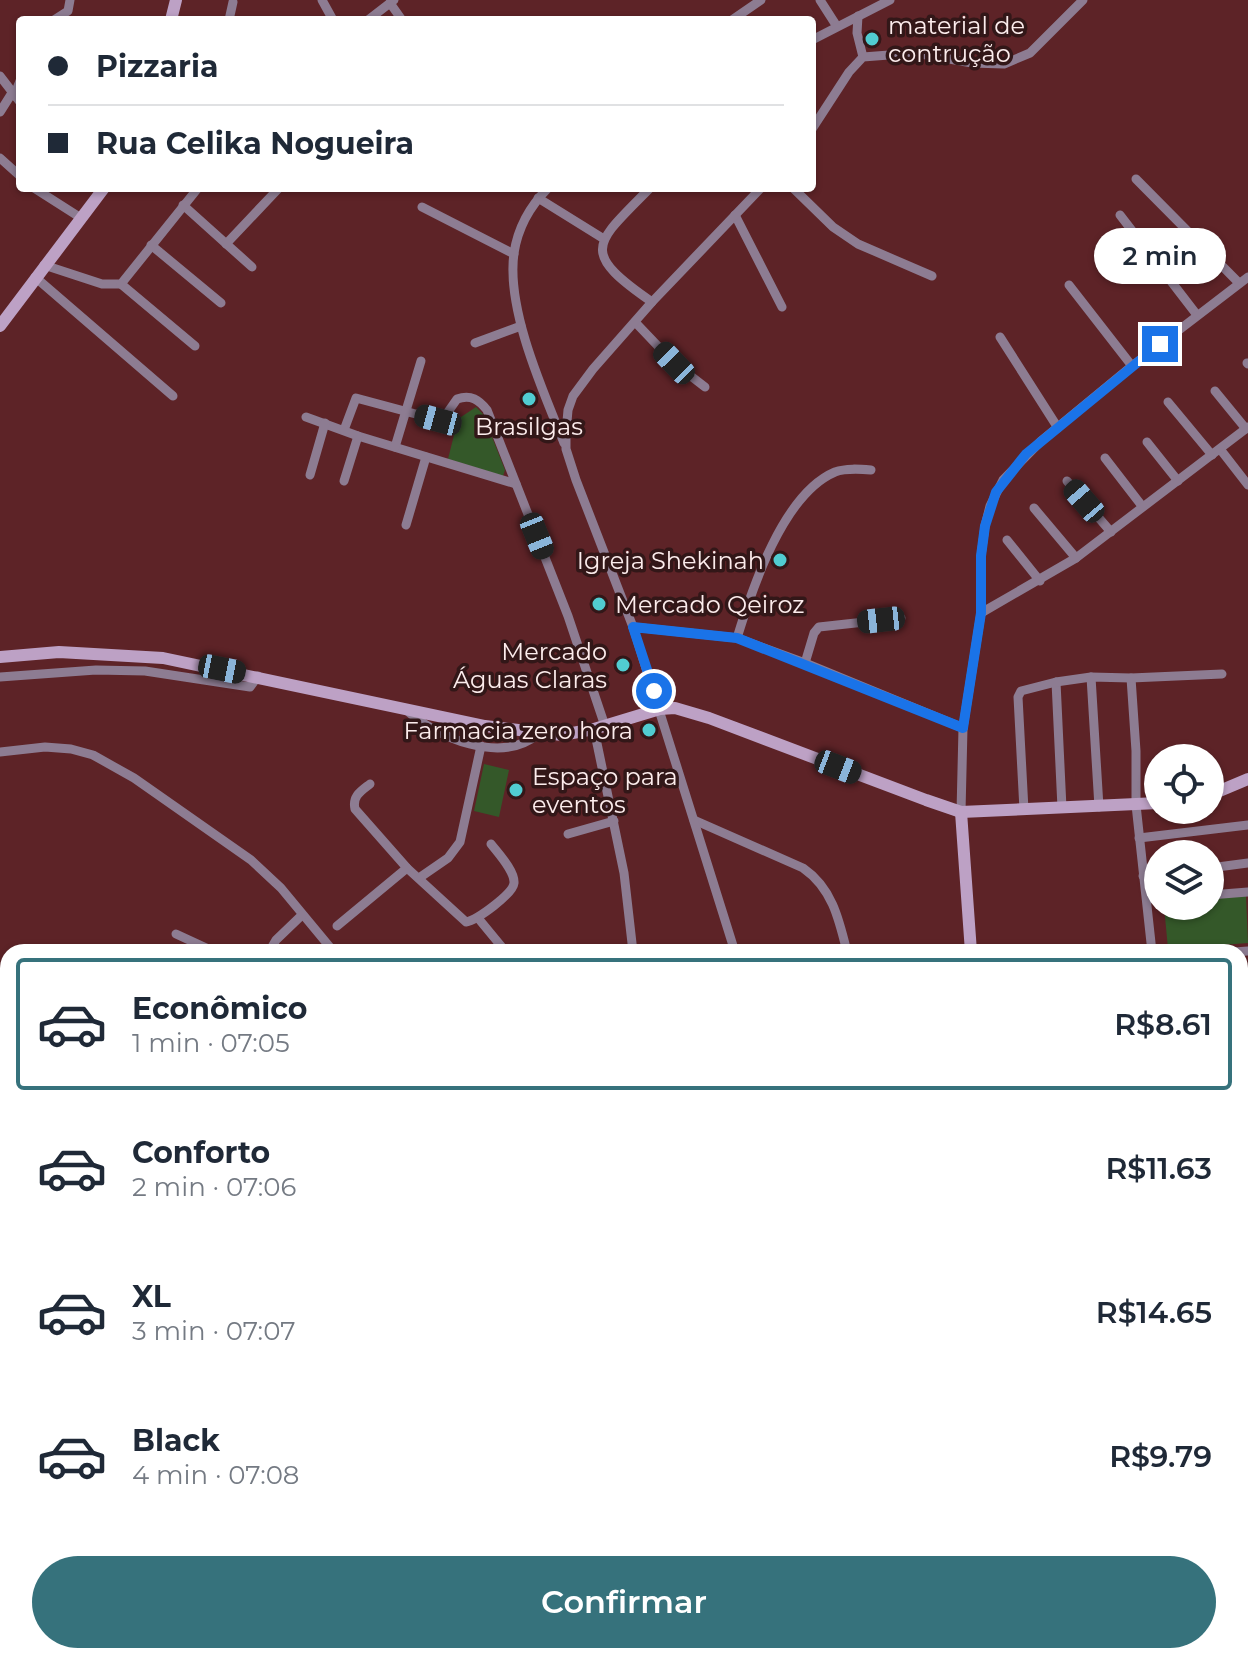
<!DOCTYPE html>
<html lang="pt">
<head>
<meta charset="utf-8">
<style>
	:root { --surface:#fff; --page:#f6f6f7; --text:#1f2937; --muted:#747a83; --line:#e0e1e3; --accent:#36727c }
	body { margin:0; font-family:Montserrat,sans-serif; background:var(--page); color:var(--text); height:100vh; display:flex; flex-direction:column; font-size:30px; white-space:nowrap }
	* { box-sizing:border-box; margin:0 }
	p { font-size:26px; color:var(--muted) }
	.icon { flex:none; width:44px; height:44px; fill:none; stroke:currentColor; stroke-width:2; stroke-linecap:round; stroke-linejoin:round }
	.map { position:relative; flex:1; overflow:hidden }
	.side { position:absolute; left:0px; top:944px; width:1248px; height:720px; display:flex; flex-direction:column; background:var(--surface); border-radius:24px 24px 0 0; box-shadow:0 2px 6px #0004 }
	.side>* { flex:none }
	.top-card { position:absolute; left:16px; top:16px; width:800px; height:176px; border-radius:8px; box-shadow:0 2px 6px #0004; display:grid; align-content:center; height:176px; padding:0 32px; background:var(--surface) }
	.buttons { position:absolute; left:1144px; top:744px; display:grid; gap:16px }
	.buttons a { display:grid; place-items:center; width:80px; height:80px; border-radius:50%; background:var(--surface); box-shadow:0 2px 6px #0004; font-size:40px }
	.end { position:absolute; width:36px; height:36px; margin:-18px; border:10px solid #1a73e8; background:#fff; box-shadow:0 0 0 4px #fff }
	.from { border-radius:50% }
	.bubble { position:absolute; height:56px; border-radius:28px; background:var(--surface); box-shadow:0 2px 6px #0004; font-size:26px; font-weight:600; line-height:56px; text-align:center }
	.car { position:absolute; width:24px; height:48px; margin:-24px -12px; border-radius:10px; box-shadow:0 0 6px 2px #0007; background:linear-gradient(#222 24%,#8ab4d8 0 40%,#222 0 76%,#8ab4d8 0 86%,#222 0) }
	.top-card b { display:flex; align-items:center; gap:28px; height:76px; font-size:30px }
	.top-card b+b { border-top:2px solid var(--line) }
	.top-card i { width:20px; height:20px; background:var(--text) }
	ul { padding:14px 0 0; list-style:none }
	li { display:flex; align-items:center; gap:24px; height:132px; margin:0 16px 12px; padding:0 16px; border:4px solid transparent; border-radius:8px }
	li div { flex:1 }
	li b { display:block; font-size:30px }
	li em { font-style:normal; font-weight:600 }
	li.on { border-color:var(--accent) }
	li>.icon { width:72px; height:72px; stroke-width:1.5 }
	.button { display:flex; gap:16px; margin-top:auto; padding:16px 32px }
	.button a { flex:1; height:92px; border-radius:48px; background:var(--accent); color:#fff; font-size:32px; font-weight:600; line-height:92px; text-align:center }
	.map>svg:first-child { display:block }
</style>
</head>
<body>
<div class="map">
<svg width="1248" height="1664" viewBox="0 0 1248 1664">
	<rect width="100%" height="100%" fill="#5d2327"/>
	<!-- green -->
	<g fill="#345829">
		<path d="M476,407l7,7 22,56 -2,6 -55,-17 10,-40z"/>
		<path d="M484,764l25,6 -10,47 -25,-6z"/>
		<path d="M1246,896l2,47 -80,6 -4,-43h46v-7z"/>
		<path d="M1248,1230v122l-8,-8v-110z"/>
		<path d="M172,1656h59l-8,8h-55z"/>
		<path d="M239,1656h233l-16,8h-209z"/>
	</g>
	<g fill="none" stroke-linecap="round" stroke-linejoin="round">
		<!-- street -->
		<g stroke="#8d7c92" stroke-width="9">
			<path d="M322,0l11,20"/>
			<path d="M820,0l16,25"/>
			<path d="M390,3l12,17"/>
			<path d="M858,16l-1,17 6,24"/>
			<path d="M54,20l14,-9 2,-11"/>
			<path d="M229,20l4,-18"/>
			<path d="M368,20l26,-20"/>
			<path d="M732,20l29,-20"/>
			<path d="M812,40l78,-40"/>
			<path d="M0,76l20,26"/>
			<path d="M14,96l6,-15"/>
			<path d="M0,112l12,-19"/>
			<path d="M812,129l37,-57 14,-15 52,-4 57,10 32,1 26,-11 53,-53"/>
			<path d="M0,158l20,18"/>
			<path d="M1136,179l103,104"/>
			<path d="M34,188l47,30"/>
			<path d="M548,188c-18,18 -30,39 -34,65 -8,56 29,138 50,190"/>
			<path d="M650,188c-55,56 -72,63 2,114"/>
			<path d="M793,188l40,39 25,17 74,32"/>
			<path d="M538,198l66,41"/>
			<path d="M183,205l69,62"/>
			<path d="M422,207l92,47"/>
			<path d="M735,215l47,92"/>
			<path d="M1120,215l77,100"/>
			<path d="M226,244l53,-56"/>
			<path d="M151,245l70,58"/>
			<path d="M44,265l58,19h19l77,-96"/>
			<path d="M35,277l138,119"/>
			<path d="M121,284l74,62"/>
			<path d="M1069,285l63,81"/>
			<path d="M635,322l39,41 31,24"/>
			<path d="M1000,337l58,91"/>
			<path d="M475,343l46,-17"/>
			<path d="M1247,363l1,1"/>
			<path d="M1215,391l31,38"/>
			<path d="M1168,402l44,53"/>
			<path d="M306,417l52,19 158,48"/>
			<path d="M344,430l12,-32 82,22 5,-1 14,-20c14,-5 22,1 30,11l81,206 37,110"/>
			<path d="M1147,442l31,39"/>
			<path d="M395,447l26,-86"/>
			<path d="M1220,449l28,36"/>
			<path d="M1105,458l37,48"/>
			<path d="M310,475l15,-52"/>
			<path d="M344,481l14,-45"/>
			<path d="M1067,481l44,51"/>
			<path d="M1034,508l42,50"/>
			<path d="M406,525l20,-68"/>
			<path d="M1007,540l33,41"/>
			<path d="M981,613l95,-55 172,-131"/>
			<path d="M633,627l104,11 68,25 158,65"/>
			<path d="M737,638c15,-49 46,-144 98,-166 11,-4 24,-3 36,-2"/>
			<path d="M805,663l9,-30 5,-6 82,-9"/>
			<path d="M0,677l96,-7 49,1 105,16 8,-11"/>
			<path d="M1091,677l8,130"/>
			<path d="M1131,678l5,73v54l16,147"/>
			<path d="M1056,682l6,126"/>
			<path d="M405,709c32,29 96,56 133,25"/>
			<path d="M594,729l30,144 9,79"/>
			<path d="M0,752l45,-5 26,2 22,6 41,23 117,82 30,28 53,64"/>
			<path d="M370,784c-9,7 -18,12 -15,25l52,59 59,54c11,-2 47,-28 48,-39 1,-12 -16,-30 -23,-39"/>
			<path d="M1024,810l-6,-113 3,-6 35,-9 35,-5 40,1 91,-4"/>
			<path d="M961,812l2,-84 18,-115v-57l4,-30 5,-20 13,-26 38,-39 91,-75 116,-89"/>
			<path d="M694,820l109,48c29,20 36,51 44,84"/>
			<path d="M568,834l46,-13"/>
			<path d="M1139,838l109,-13"/>
			<path d="M1210,868l38,-5"/>
			<path d="M1143,876l15,-2"/>
			<path d="M419,878l29,-20 12,-16 21,-96"/>
			<path d="M1210,895l38,-3"/>
			<path d="M478,918l28,34"/>
			<path d="M337,926l70,-58"/>
			<path d="M176,934l39,18"/>
			<path d="M269,952l7,-12 26,-25"/>
			<path d="M735,952l-102,-325 -57,-147 -10,-31v-16l2,-23 5,-14 20,-27 59,-67 109,-114"/>
			<path d="M1234,952l14,-1"/>
			<path d="M1240,996h8"/>
			<path d="M1240,1034l8,-1"/>
			<path d="M0,1050l8,2"/>
			<path d="M1247,1070h1"/>
			<path d="M1240,1106l8,-4"/>
			<path d="M0,1181l8,-1"/>
		</g>
		<!-- secondary -->
		<g stroke="#bda1c5" stroke-width="12">
			<path d="M171,20l5,-20"/>
			<path d="M0,326l104,-138"/>
			<path d="M0,657l59,-5 104,6 322,68 77,9 32,-6 66,-20 15,-1 34,10 217,82 35,12 197,-9"/>
			<path d="M1210,795l38,-16"/>
			<path d="M961,812l10,140"/>
			<path d="M1240,1540h8"/>
			<path d="M791,1664l12,-8"/>
		</g>
		<!-- primary -->
		<g stroke="#e2bdec" stroke-width="14">
			<path d="M1240,1151l8,-6"/>
			<path d="M1240,1215l8,-4"/>
			<path d="M1240,1227l8,-3"/>
			<path d="M1240,1356l8,8"/>
			<path d="M1240,1377l4,21 -4,22"/>
			<path d="M1240,1458h8"/>
			<path d="M729,1664l15,-8"/>
			<path d="M769,1664l14,-8"/>
		</g>
		<!-- highway -->
		<g stroke="#f4e2f8" stroke-width="16">
			<path d="M0,1071l8,3"/>
			<path d="M0,1086l8,3"/>
			<path d="M1240,1478l8,1"/>
			<path d="M1240,1493l8,1"/>
		</g>
	</g>
	<g fill="none" stroke-linecap="round" stroke-linejoin="round">
		<!-- route -->
		<path stroke="#1a73e8" stroke-width="10" d="M654,691l-21,-64 104,11 226,90 18,-115v-57l4,-30 11,-34 30,-38 134,-110"/>
	</g>
	<!-- markers -->
	<g fill="#51ccd1" stroke="#321718" stroke-width="3">
		<circle cx="872" cy="39" r="8"/>
		<circle cx="529" cy="399" r="8"/>
		<circle cx="780" cy="560" r="8"/>
		<circle cx="599" cy="604" r="8"/>
		<circle cx="623" cy="665" r="8"/>
		<circle cx="649" cy="730" r="8"/>
		<circle cx="516" cy="790" r="8"/>
	</g>
	<g text-anchor="middle" dominant-baseline="central" stroke-width="7" stroke-linejoin="round" paint-order="stroke">
		<!-- poi labels -->
		<g font-size="24" fill="#fcecec" stroke="#321718" text-anchor="start">
			<text x="888" y="25">material de<tspan x="888" dy="28">contrução</tspan></text>
			<text x="529" y="426" text-anchor="middle">Brasilgas</text>
			<text x="764" y="560" text-anchor="end">Igreja Shekinah</text>
			<text x="615" y="604">Mercado Qeiroz</text>
			<text x="607" y="651" text-anchor="end">Mercado<tspan x="607" dy="28">Águas Claras</tspan></text>
			<text x="633" y="730" text-anchor="end">Farmacia zero hora</text>
			<text x="532" y="776">Espaço para<tspan x="532" dy="28">eventos</tspan></text>
		</g>
	</g>
</svg>
<div class="buttons">
<a><svg class="icon" aria-label="locate" viewBox="0 0 24 24"><circle cx="12" cy="12" r="6"/><path d="M12 2v4M12 18v4M2 12h4M18 12h4"/></svg></a>
<a><svg class="icon" aria-label="layers" viewBox="0 0 24 24"><path d="M12 4l9 5-9 5-9-5zM3 14l9 5 9-5"/></svg></a>
</div>
<i class="end from" style="left:654px;top:691px"></i>
<i class="end" style="left:1160px;top:344px"></i>
<div class="bubble" style="left:1094px;top:228px;width:132px">2 min</div>
<i class="car" style="left:674px;top:363px;rotate:316deg"></i>
<i class="car" style="left:438px;top:420px;rotate:285deg"></i>
<i class="car" style="left:1084px;top:501px;rotate:319deg"></i>
<i class="car" style="left:537px;top:536px;rotate:158deg"></i>
<i class="car" style="left:881px;top:620px;rotate:264deg"></i>
<i class="car" style="left:222px;top:669px;rotate:101deg"></i>
<i class="car" style="left:838px;top:767px;rotate:111deg"></i>
<div class="top-card">
<b><i class="from"></i>Pizzaria</b>
<b><i></i>Rua Celika Nogueira</b>
</div>
<section class="side">
<ul>
<li class="on"><svg class="icon" aria-label="car" viewBox="0 0 24 24"><path d="M5 17H2v-5l4-1 3-4h7l3 4 3 1v5h-3M9 17h6M6 11h13"/><circle cx="7" cy="17" r="2"/><circle cx="17" cy="17" r="2"/></svg><div><b>Econômico</b><p>1 min · 07:05</p></div><em>R$8.61</em></li>
<li><svg class="icon" aria-label="car" viewBox="0 0 24 24"><path d="M5 17H2v-5l4-1 3-4h7l3 4 3 1v5h-3M9 17h6M6 11h13"/><circle cx="7" cy="17" r="2"/><circle cx="17" cy="17" r="2"/></svg><div><b>Conforto</b><p>2 min · 07:06</p></div><em>R$11.63</em></li>
<li><svg class="icon" aria-label="car" viewBox="0 0 24 24"><path d="M5 17H2v-5l4-1 3-4h7l3 4 3 1v5h-3M9 17h6M6 11h13"/><circle cx="7" cy="17" r="2"/><circle cx="17" cy="17" r="2"/></svg><div><b>XL</b><p>3 min · 07:07</p></div><em>R$14.65</em></li>
<li><svg class="icon" aria-label="car" viewBox="0 0 24 24"><path d="M5 17H2v-5l4-1 3-4h7l3 4 3 1v5h-3M9 17h6M6 11h13"/><circle cx="7" cy="17" r="2"/><circle cx="17" cy="17" r="2"/></svg><div><b>Black</b><p>4 min · 07:08</p></div><em>R$9.79</em></li>
</ul>
<div class="button"><a>Confirmar</a></div>
</section>
</div>
</body>
</html>
